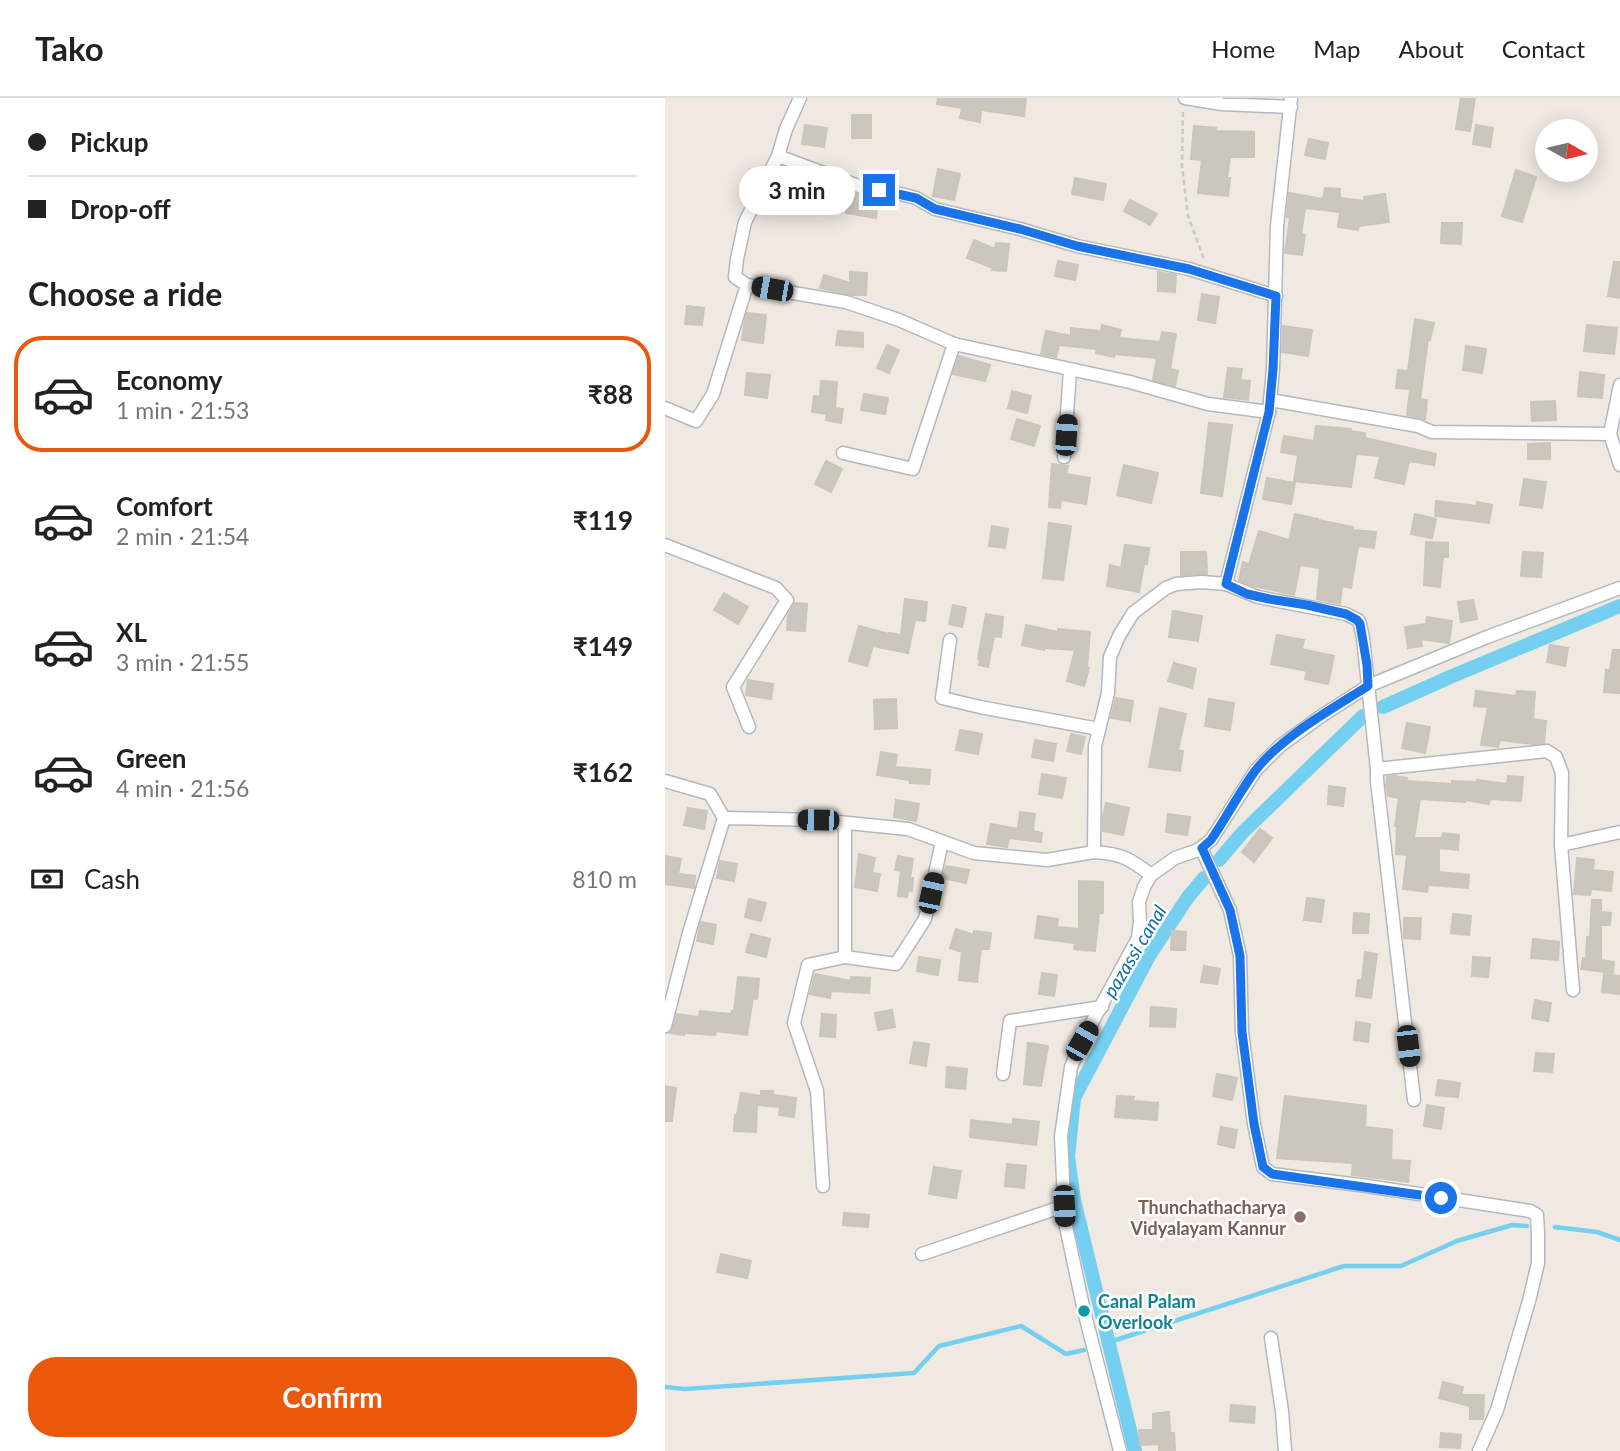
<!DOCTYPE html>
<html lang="en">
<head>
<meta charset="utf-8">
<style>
	:root { --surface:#fff; --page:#f6f6f6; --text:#222; --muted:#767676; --line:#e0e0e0; --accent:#ea580c }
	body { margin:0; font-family:Lato,sans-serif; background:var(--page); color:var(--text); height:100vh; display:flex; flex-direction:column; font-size:26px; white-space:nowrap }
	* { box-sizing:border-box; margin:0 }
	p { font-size:23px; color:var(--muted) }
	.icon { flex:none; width:38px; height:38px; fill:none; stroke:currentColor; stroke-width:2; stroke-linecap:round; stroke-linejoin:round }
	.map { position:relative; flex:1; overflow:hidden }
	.drawer { display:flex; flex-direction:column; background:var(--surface); width:665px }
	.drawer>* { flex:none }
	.guide { display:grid; align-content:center; height:154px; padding:0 28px; background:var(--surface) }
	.needle { width:46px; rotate:98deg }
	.tools { position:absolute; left:870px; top:21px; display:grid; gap:14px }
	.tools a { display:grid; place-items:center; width:63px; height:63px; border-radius:50%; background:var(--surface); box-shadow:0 4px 18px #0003; font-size:35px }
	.end { position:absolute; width:32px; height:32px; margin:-16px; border:9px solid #1a73e8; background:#fff; box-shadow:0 0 0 4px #fff }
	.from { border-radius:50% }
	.bubble { position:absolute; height:49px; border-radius:24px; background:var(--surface); box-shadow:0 4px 18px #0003; font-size:23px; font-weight:700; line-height:49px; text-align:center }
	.car { position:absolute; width:21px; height:42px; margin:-21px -10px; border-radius:9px; box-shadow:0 0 5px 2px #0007; background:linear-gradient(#222 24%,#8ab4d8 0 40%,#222 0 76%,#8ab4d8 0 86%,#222 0) }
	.guide b { display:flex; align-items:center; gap:24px; height:66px; font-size:26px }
	.guide b+b { border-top:2px solid var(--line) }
	.guide i { width:18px; height:18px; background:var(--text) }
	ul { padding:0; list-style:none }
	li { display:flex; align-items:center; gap:21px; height:116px; margin:0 14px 10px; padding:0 14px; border:4px solid transparent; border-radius:28px }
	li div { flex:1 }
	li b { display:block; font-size:26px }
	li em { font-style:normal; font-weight:700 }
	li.selected { border-color:var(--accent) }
	li>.icon { width:63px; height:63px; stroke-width:1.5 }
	h2 { padding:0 28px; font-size:32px; line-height:84px }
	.pay { display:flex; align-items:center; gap:18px; height:77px; padding:0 28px; font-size:26px }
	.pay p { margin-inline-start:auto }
	.primary-button { display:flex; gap:14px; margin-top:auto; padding:14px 28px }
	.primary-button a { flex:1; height:80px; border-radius:28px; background:var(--accent); color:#fff; font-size:28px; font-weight:700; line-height:80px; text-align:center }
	header { display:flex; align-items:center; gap:42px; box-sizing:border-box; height:98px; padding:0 35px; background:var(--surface); border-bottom:2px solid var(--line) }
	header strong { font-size:33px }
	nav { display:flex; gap:38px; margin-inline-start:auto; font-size:24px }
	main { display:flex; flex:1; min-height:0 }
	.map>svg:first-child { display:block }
</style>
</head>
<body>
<header>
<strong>Tako</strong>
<nav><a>Home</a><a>Map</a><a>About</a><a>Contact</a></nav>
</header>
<main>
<section class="drawer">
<div class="guide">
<b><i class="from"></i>Pickup</b>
<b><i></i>Drop-off</b>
</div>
<h2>Choose a ride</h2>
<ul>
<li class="selected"><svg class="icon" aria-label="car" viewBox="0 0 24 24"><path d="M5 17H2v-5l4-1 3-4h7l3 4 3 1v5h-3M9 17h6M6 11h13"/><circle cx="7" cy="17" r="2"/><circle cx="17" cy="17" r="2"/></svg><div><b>Economy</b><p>1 min · 21:53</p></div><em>₹88</em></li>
<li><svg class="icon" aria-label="car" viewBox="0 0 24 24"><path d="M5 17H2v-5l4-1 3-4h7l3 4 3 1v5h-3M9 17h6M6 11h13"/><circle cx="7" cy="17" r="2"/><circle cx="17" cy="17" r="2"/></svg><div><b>Comfort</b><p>2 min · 21:54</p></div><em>₹119</em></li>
<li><svg class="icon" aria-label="car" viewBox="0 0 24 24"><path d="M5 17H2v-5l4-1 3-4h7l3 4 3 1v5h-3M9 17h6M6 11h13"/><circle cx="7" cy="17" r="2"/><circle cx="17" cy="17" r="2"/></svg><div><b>XL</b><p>3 min · 21:55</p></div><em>₹149</em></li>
<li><svg class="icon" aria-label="car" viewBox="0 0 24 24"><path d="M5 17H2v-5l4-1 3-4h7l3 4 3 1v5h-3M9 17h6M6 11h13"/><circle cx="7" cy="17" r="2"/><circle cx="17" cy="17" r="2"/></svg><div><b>Green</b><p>4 min · 21:56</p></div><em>₹162</em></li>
</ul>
<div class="pay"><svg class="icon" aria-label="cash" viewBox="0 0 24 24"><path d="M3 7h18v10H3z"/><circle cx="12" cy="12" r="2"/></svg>Cash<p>810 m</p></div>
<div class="primary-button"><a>Confirm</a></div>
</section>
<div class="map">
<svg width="955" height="1353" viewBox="0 0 955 1353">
	<rect width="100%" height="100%" fill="#efe9e1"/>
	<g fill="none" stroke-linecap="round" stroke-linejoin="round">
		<!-- stream -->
		<g stroke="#75cff0" stroke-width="4.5">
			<path d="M890,1129l42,5 23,8"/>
			<path d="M451,1242l228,-74h57l56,-25 55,-16 15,1"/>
			<path d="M0,1289l20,2 229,-16 25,-27 82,-20 45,28 18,-4"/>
		</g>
		<!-- canal -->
		<g stroke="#75cff0" stroke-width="14">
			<path d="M718,609l67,-30 170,-71"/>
			<path d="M554,762l24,-28 120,-116"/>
			<path d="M470,1353l-61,-251 -6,-43 6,-59 75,-142 39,-59 16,-19"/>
		</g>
	</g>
	<!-- building -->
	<g fill="#cbc7bf" stroke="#cbc5ba" stroke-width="2">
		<path d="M273,0h88l-2,18 -43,-6 -1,12 -20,-4 2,-10 -25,-4z"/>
		<path d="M796,0h14l-5,33 -14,-2z"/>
		<rect x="187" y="17" width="19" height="23"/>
		<path d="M140,27l22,3 -3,19 -22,-3z"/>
		<path d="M811,27l17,3 -3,19 -17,-3z"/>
		<path d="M529,28l22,2 -1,3 39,1v25h-24l-3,21h3l-2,18 -30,-3 4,-33 -11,-1z"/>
		<path d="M644,41l19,4 -3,16 -20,-4z"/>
		<path d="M273,71l22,5 -6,26 -21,-4z"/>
		<path d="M851,72l20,7 -14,45 -20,-6z"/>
		<path d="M410,80l31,6 -3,16 -31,-6z"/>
		<path d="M660,90l15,1v9l25,3 -1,-4 21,-3 4,28 -30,4 -1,4 -20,-3 2,-15 -35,-4 -4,26 4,1 -3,20 -17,-2 5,-35 -3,-1 2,-24 34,6z"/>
		<path d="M184,94l14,5 15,2 -2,19 -30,-5z"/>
		<path d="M465,102l27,14 -7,11 -26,-14z"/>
		<path d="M777,125h20l-1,21 -20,-1z"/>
		<path d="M309,142l21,9 1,-6 13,1 -3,27 -14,-1 1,-2 -26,-10z"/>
		<path d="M393,163l20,4 -3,15 -20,-4z"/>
		<path d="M949,164h6v36l-12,-2z"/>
		<path d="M185,174l17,1 -1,22h-14l-32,-7 4,-13 26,8z"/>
		<path d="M493,174l18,3 -1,17 -17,-1z"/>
		<path d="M537,196l17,3 -4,26 -17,-3z"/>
		<path d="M22,208l17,2 -2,17 -17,-1z"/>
		<path d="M82,215l19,2 -3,28 -21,-3 2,-15z"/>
		<path d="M750,221l19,4 -4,17 -2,-1 -8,60 7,1 -2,19 -18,-4 3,-26 -14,-1 2,-18 10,1z"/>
		<path d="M437,227l19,5 -2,8 41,4 2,-10 14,2 -6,35 8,2 -3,15 -22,-6 4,-22 -42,-4 -1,3 -18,-4 1,-4 -38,-4 -3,12 -15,-3 5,-23 25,5v-8l30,3z"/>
		<path d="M922,227l30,3 -3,26 -30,-3z"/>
		<path d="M618,228l29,4 -4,26 -26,-4z"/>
		<path d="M173,233l25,2v14l-27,-2z"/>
		<path d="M222,247l12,5 -10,23 -12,-5z"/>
		<path d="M801,248l20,3 -4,24 -19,-3z"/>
		<path d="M294,258l31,9 -5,16 -32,-7z"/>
		<path d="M563,270l14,1 -2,11 10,1 -2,19 -24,-3z"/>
		<path d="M915,274l24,3 -2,23 -24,-2z"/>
		<path d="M82,275l23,2 -3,23 -22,-3z"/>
		<path d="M156,283l16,1 -2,26 8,1 -2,14 -15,-3 1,-6 -15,-2 2,-16 6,1z"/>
		<path d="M347,293l19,5 -4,17 -19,-5z"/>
		<path d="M199,296l24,4 -3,16 -24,-4z"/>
		<path d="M890,303l1,19 -24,1 -1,-19z"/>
		<path d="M352,321l23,7 -6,20 -23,-7z"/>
		<path d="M544,325l23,2 -10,71 -21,-3z"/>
		<path d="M651,328l35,3v2l14,2v5l71,16 -2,11 -25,-4 -5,23 -29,-6 5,-22 -24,-2 -5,33 -57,-6 4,-26 -17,-3 3,-16 30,5z"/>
		<path d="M885,345v16h-22v-15z"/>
		<path d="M161,363l16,8 -11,23 -16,-8z"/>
		<path d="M387,366l16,2 -2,8 24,4 -4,26 -25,-4 -1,8 -11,-1z"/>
		<path d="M459,367l34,8 -7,30 -34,-8z"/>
		<path d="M602,380l28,5 -4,21 -28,-5z"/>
		<path d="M859,381l22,3 -4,26 -22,-3z"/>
		<path d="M771,403l41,5v-4l15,3 -3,18 -54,-7z"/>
		<path d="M630,416l23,5v1l35,7 -1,3 24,2 -2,16 -16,-2 -7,42 -9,-2 -2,18 -23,-5 3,-31 -20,-3 -6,30 -40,-9 -15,-6 4,-18 6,2 10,-33 30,9z"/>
		<path d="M750,416l21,5 -4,19 -21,-4z"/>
		<path d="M384,425l22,3 -8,54 -20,-2z"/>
		<path d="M327,428l16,3 -3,19 -16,-2z"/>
		<path d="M761,444l22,1v14h-5l-3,30 -16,-2z"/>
		<path d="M460,447l24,3 -2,16h-3l-5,28 -32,-6 3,-21 11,3z"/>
		<path d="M516,454h25l1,22 -26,1z"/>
		<path d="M858,454l20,1 -2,24 -20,-1z"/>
		<path d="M59,495l24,14 -10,17 -24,-14z"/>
		<path d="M240,501l22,3 -2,19 -10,-1 -7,33 -35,-7 -6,20 -18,-5 10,-35 30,8v-1l12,2z"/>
		<path d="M808,502l4,19 -16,3 -3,-20z"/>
		<path d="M130,505l12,1 -2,27 -18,-1 1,-15z"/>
		<path d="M288,507l13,3 -4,19 -13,-3z"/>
		<path d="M508,513l29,5 -4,25 -29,-4z"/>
		<path d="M321,516l17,3 -2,20 -7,-1 -6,31 -9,-2 1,-5 -2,-1z"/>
		<path d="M762,519l25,4 -3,22 -28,-4 1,7 -14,2 -3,-21 21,-3z"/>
		<path d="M361,527l32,7v-3l32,3 -3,35 2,1 -5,18 -17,-5 8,-31 -31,-2v2l-22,-5z"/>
		<path d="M612,537l27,5 -2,9 32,7 -6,28 -23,-5 2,-8 -36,-7z"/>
		<path d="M885,547l18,3 -3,18 -18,-4z"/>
		<path d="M948,552h7l-1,43 -15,-1 2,-22h4z"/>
		<path d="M509,565l22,6 -4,19 -24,-7z"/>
		<path d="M83,582l25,4 -2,15 -25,-4z"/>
		<path d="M811,593l40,5 1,-5 18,1 -2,27 13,2 -2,22 -11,1 -33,-4 -2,7 -17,-2 7,-38 -14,-1z"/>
		<path d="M451,600l17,3 -3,20 -19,-3z"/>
		<path d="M231,601l1,29 -22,1 -1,-29z"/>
		<path d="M544,601l25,4 -4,27 -25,-4z"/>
		<path d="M495,610l26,6 -8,36 5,1 -3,20 -31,-4z"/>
		<path d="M742,625l23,4 -5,26 -23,-5z"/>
		<path d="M295,632l22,4 -4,20 -22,-4z"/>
		<path d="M406,636l14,3 -4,17 -14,-3z"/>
		<path d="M370,642l21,4 -3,17 -21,-4z"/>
		<path d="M216,654l16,3 -2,12 35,3 -1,14 -19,-1v-3l-33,-5z"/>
		<path d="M377,676l24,4 -4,20 -23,-4z"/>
		<path d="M729,678l13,2 -1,3 46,3v-3l25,1v-2l30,4 1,-8 15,1 -2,24 -31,-2 -1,5 -24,-4v2l-45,-3 -6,39h28l1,-5 16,2 -1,15 -19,-2v24l30,3 -1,13 -40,-3 -1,7 -24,-3 4,-34 -11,-1 1,-27 -2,-1 4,-28 -11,-2 -2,-11 1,-8z"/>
		<path d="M664,688l16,2 -2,18 -15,-2z"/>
		<path d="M231,702l23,4 -3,17 -22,-4z"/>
		<path d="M441,705l23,5 -6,27 -20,-4v-15z"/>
		<path d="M23,710l19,3 -3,18 -20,-4z"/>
		<path d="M355,714l15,2 -2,17 9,2 -1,9 -32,-4 -2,9 -20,-3 4,-20 27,5z"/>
		<path d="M503,716l22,3 -3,18 -21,-3z"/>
		<path d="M595,731l12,9 -18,24 -12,-10z"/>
		<path d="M194,756l16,4 -3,15 8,1 -3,17 -22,-4z"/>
		<path d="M0,758l16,3 -3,15 17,2 -1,12 -29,-4z"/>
		<path d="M233,758l15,3 -3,19h3l-1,13 -4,-1 -1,7 -9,-1 3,-25 -6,-1z"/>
		<path d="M912,760l17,2 -1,10 20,2 -2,19 -20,-2 -1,6 -16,-1z"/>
		<path d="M55,763l17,3 -3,17 -17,-3z"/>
		<path d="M281,768l23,4 -3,13 -23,-5z"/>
		<path d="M414,783l24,1v31h-4l-4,38 -21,-2 1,-6 -40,-5 3,-22 20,3 -1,8 22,2z"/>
		<path d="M642,800l17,2 -3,22 -17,-2z"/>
		<path d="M84,801l17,4 -5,18 -16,-4z"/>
		<path d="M927,802h9v12l10,1 -1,12h-9v35l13,2 -1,11 -32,-4 2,-11h3l1,-21h3z"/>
		<path d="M689,815l15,1 -1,19h-15z"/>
		<path d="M788,816l18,2 -2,19 -18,-2z"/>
		<path d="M739,820h17l-1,21 -16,-1z"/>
		<path d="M36,824l15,3 -3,19 -16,-3z"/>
		<path d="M291,831l18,6v-4l17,2 -2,16h-8l-4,33 -18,-2 3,-28 -12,-4z"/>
		<path d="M507,833l14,1 -1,18h-14z"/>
		<path d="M86,836l19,5 -4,18 -20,-5z"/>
		<path d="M868,841l26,3 -1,18 -27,-2z"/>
		<path d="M700,854l12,2 -6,44 -15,-2 2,-16h4z"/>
		<path d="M254,859l21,3 -2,15 -21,-4z"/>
		<path d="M808,859l17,1 -2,19 -16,-1z"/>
		<path d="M539,868l16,3 -3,15 -16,-2z"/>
		<path d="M377,875l15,2 -3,21 -15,-2z"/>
		<path d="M150,876l36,7v-4l19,1 -1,15 -38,-2 -1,7 -20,-4z"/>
		<path d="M939,876l16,2v18l-18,-2z"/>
		<path d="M73,879l21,2 -2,20 -4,-1 -6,37 -31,-4 -1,4 -31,-2v2l-15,-2 4,-5 4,-14 22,3 1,-6 31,3 1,-3h2z"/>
		<path d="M870,902l16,3 -3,18 -16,-3z"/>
		<path d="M486,909l25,2 -1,18 -25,-1z"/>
		<path d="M227,912l3,17 -17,3 -3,-17z"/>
		<path d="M157,916l14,1 -1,22 -15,-1z"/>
		<path d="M691,924l14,2 -2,18 -14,-2z"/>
		<path d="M249,944l15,2 -3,22 -16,-3z"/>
		<path d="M363,945l20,3 -7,40 -17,-2z"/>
		<path d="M871,955l18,1 -2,18 -18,-1z"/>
		<path d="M282,969l20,2 -2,20 -19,-2z"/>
		<path d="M552,976l20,4 -5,22 -19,-4z"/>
		<path d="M773,982l22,3 -2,14 -22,-2z"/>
		<path d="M0,988l11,2 -4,33h-7z"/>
		<path d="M96,993h12v4l23,3 -2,19 -15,-2 1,-8 -23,-2 -1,27 -22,-1 1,-16h2l4,-22 20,3z"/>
		<path d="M452,998l17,1 -1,4 25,2 -1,17 -42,-3z"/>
		<path d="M620,998l81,10 -1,21 27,3 -1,30 19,1 -2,21 -56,-7 1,-12 -76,-5z"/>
		<path d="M762,1007l17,3 -3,21 -17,-3z"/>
		<path d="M348,1021l26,3 -3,23 -66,-8 1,-17 42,5z"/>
		<path d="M556,1029l16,3 -3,18 -16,-4z"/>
		<path d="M342,1066l19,2 -2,22 -19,-2z"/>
		<path d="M269,1069l27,4 -5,27 -27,-4z"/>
		<path d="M179,1115l25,2 -1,12 -25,-2z"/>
		<path d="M56,1156l30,7 -4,17 -30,-6z"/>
		<path d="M778,1284l20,5 -2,8h23l-1,24h-13v-13l-31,-8z"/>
		<path d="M566,1307l24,2 -1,16 -24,-2z"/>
		<path d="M504,1314l1,21h4l1,18h-16v-7l-19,1 -1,-15h14v-16z"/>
		<path d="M776,1335l20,2 -1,13 -20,-1z"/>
	</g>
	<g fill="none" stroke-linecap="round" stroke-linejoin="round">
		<defs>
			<g id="street">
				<path d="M135,0l-14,31 -8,27 -33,66 -8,37 -2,18 12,8 99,17 53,18 55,24 176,38 78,22 61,8"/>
				<path d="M520,0l37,6 69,3"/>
				<path d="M113,58l86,32 29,4 23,6 19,11 85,20 57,17 112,23 87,27"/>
				<path d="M605,302l148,26 14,6 178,2 10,-49"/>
				<path d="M0,310l31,13 17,-27 34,-109"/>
				<path d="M945,336l10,31"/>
				<path d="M178,355l70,16 41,-125"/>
				<path d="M399,359l6,-87"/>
				<path d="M0,447l111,43 11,12 -54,87 16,40"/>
				<path d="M561,486l32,13 88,17 12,6 2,4 3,14 14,131v12l37,319"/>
				<path d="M285,542l-8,58 38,9 119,22"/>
				<path d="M712,671l170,-18 9,6 6,16 -1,72 12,145"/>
				<path d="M0,683l45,13 14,24"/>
				<path d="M896,747l59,-13"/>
				<path d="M536,750l29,62 10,46 2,76 12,92 9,43 9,7 95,12 163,25 7,4 1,19v29l-9,38 -32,109 -18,41"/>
				<path d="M429,754c28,2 35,6 57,23l24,-17 23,-8 13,-10 45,-70 24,-24 40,-29 48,-31 119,-49 133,-49"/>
				<path d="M180,859l51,7 29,-45 17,-77"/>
				<path d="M0,928l24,-93 35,-115 94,2 90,9 66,24 73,7 47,-8 1,-106 13,-53 2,-36 9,-21 14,-23 33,-25 10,-4 26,-2 24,2 43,-172 4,-43 4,-143 14,-128"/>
				<path d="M338,976l7,-53 92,-14"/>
				<path d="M158,1088l-6,-95 -23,-68 14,-58 37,-8v-134"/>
				<path d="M257,1156l142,-48"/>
				<path d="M606,1240l11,73 3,40"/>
				<path d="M455,1353l-36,-140 -19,-89 -4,-86 10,-69 11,-26 56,-103 2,-16 -1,-20 5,-15 7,-12"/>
			</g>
		</defs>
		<!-- street casing -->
		<use href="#street" stroke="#b4b7c1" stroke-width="15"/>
		<!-- path -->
		<path stroke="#c9c9c9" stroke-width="2.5" stroke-dasharray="5 3.5" stroke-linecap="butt" d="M518,14l-1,54 6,50 16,43"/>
		<!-- street -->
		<use href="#street" stroke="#fff" stroke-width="12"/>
	</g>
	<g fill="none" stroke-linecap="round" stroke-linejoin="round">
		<!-- route -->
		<path stroke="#1a73e8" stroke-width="9" d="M214,92l37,8 19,11 85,20 57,17 112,23 87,27 -3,73 -4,43 -43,172 21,10 22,5 38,6 39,9 11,6 3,4 7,41 1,21c-36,23 -87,51 -113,85 -16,22 -29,47 -44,69l-9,8 28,62 10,46 2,76 12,92 9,43 9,7 169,24"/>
	</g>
	<!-- markers -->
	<circle fill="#8d6e63" stroke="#fff" stroke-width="2.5" cx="635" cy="1119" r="7"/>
	<circle fill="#0f9aa8" stroke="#fff" stroke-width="2.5" cx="419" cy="1213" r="7"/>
	<g text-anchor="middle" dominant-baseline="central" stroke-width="5" stroke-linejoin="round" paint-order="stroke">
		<!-- education labels -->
		<g font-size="18" font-weight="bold" fill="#785e54" stroke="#fff" text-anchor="end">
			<text x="621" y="1109">Thunchathacharya<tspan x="621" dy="21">Vidyalayam Kannur</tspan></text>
		</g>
		<!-- culture labels -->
		<g font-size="18" font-weight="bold" fill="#0d838f" stroke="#fff" text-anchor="start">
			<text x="433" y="1203">Canal Palam<tspan x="433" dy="21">Overlook</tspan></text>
		</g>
		<!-- water labels -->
		<g font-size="19" font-style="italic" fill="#0d6fa3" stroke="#fff">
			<text transform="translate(469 853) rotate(-59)">pazassi canal</text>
		</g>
	</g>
</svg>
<div class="tools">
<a><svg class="needle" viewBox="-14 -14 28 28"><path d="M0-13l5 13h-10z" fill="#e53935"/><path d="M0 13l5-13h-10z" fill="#767676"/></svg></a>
</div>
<i class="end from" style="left:776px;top:1100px"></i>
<i class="end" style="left:214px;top:92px"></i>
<div class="bubble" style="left:74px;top:68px;width:116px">3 min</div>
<i class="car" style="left:107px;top:191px;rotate:280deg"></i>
<i class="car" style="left:401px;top:337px;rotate:4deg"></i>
<i class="car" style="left:153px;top:722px;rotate:271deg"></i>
<i class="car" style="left:266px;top:795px;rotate:12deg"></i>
<i class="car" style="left:417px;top:943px;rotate:30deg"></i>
<i class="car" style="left:743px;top:948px;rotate:173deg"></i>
<i class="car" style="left:399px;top:1108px;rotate:177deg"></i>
</div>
</main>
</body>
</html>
